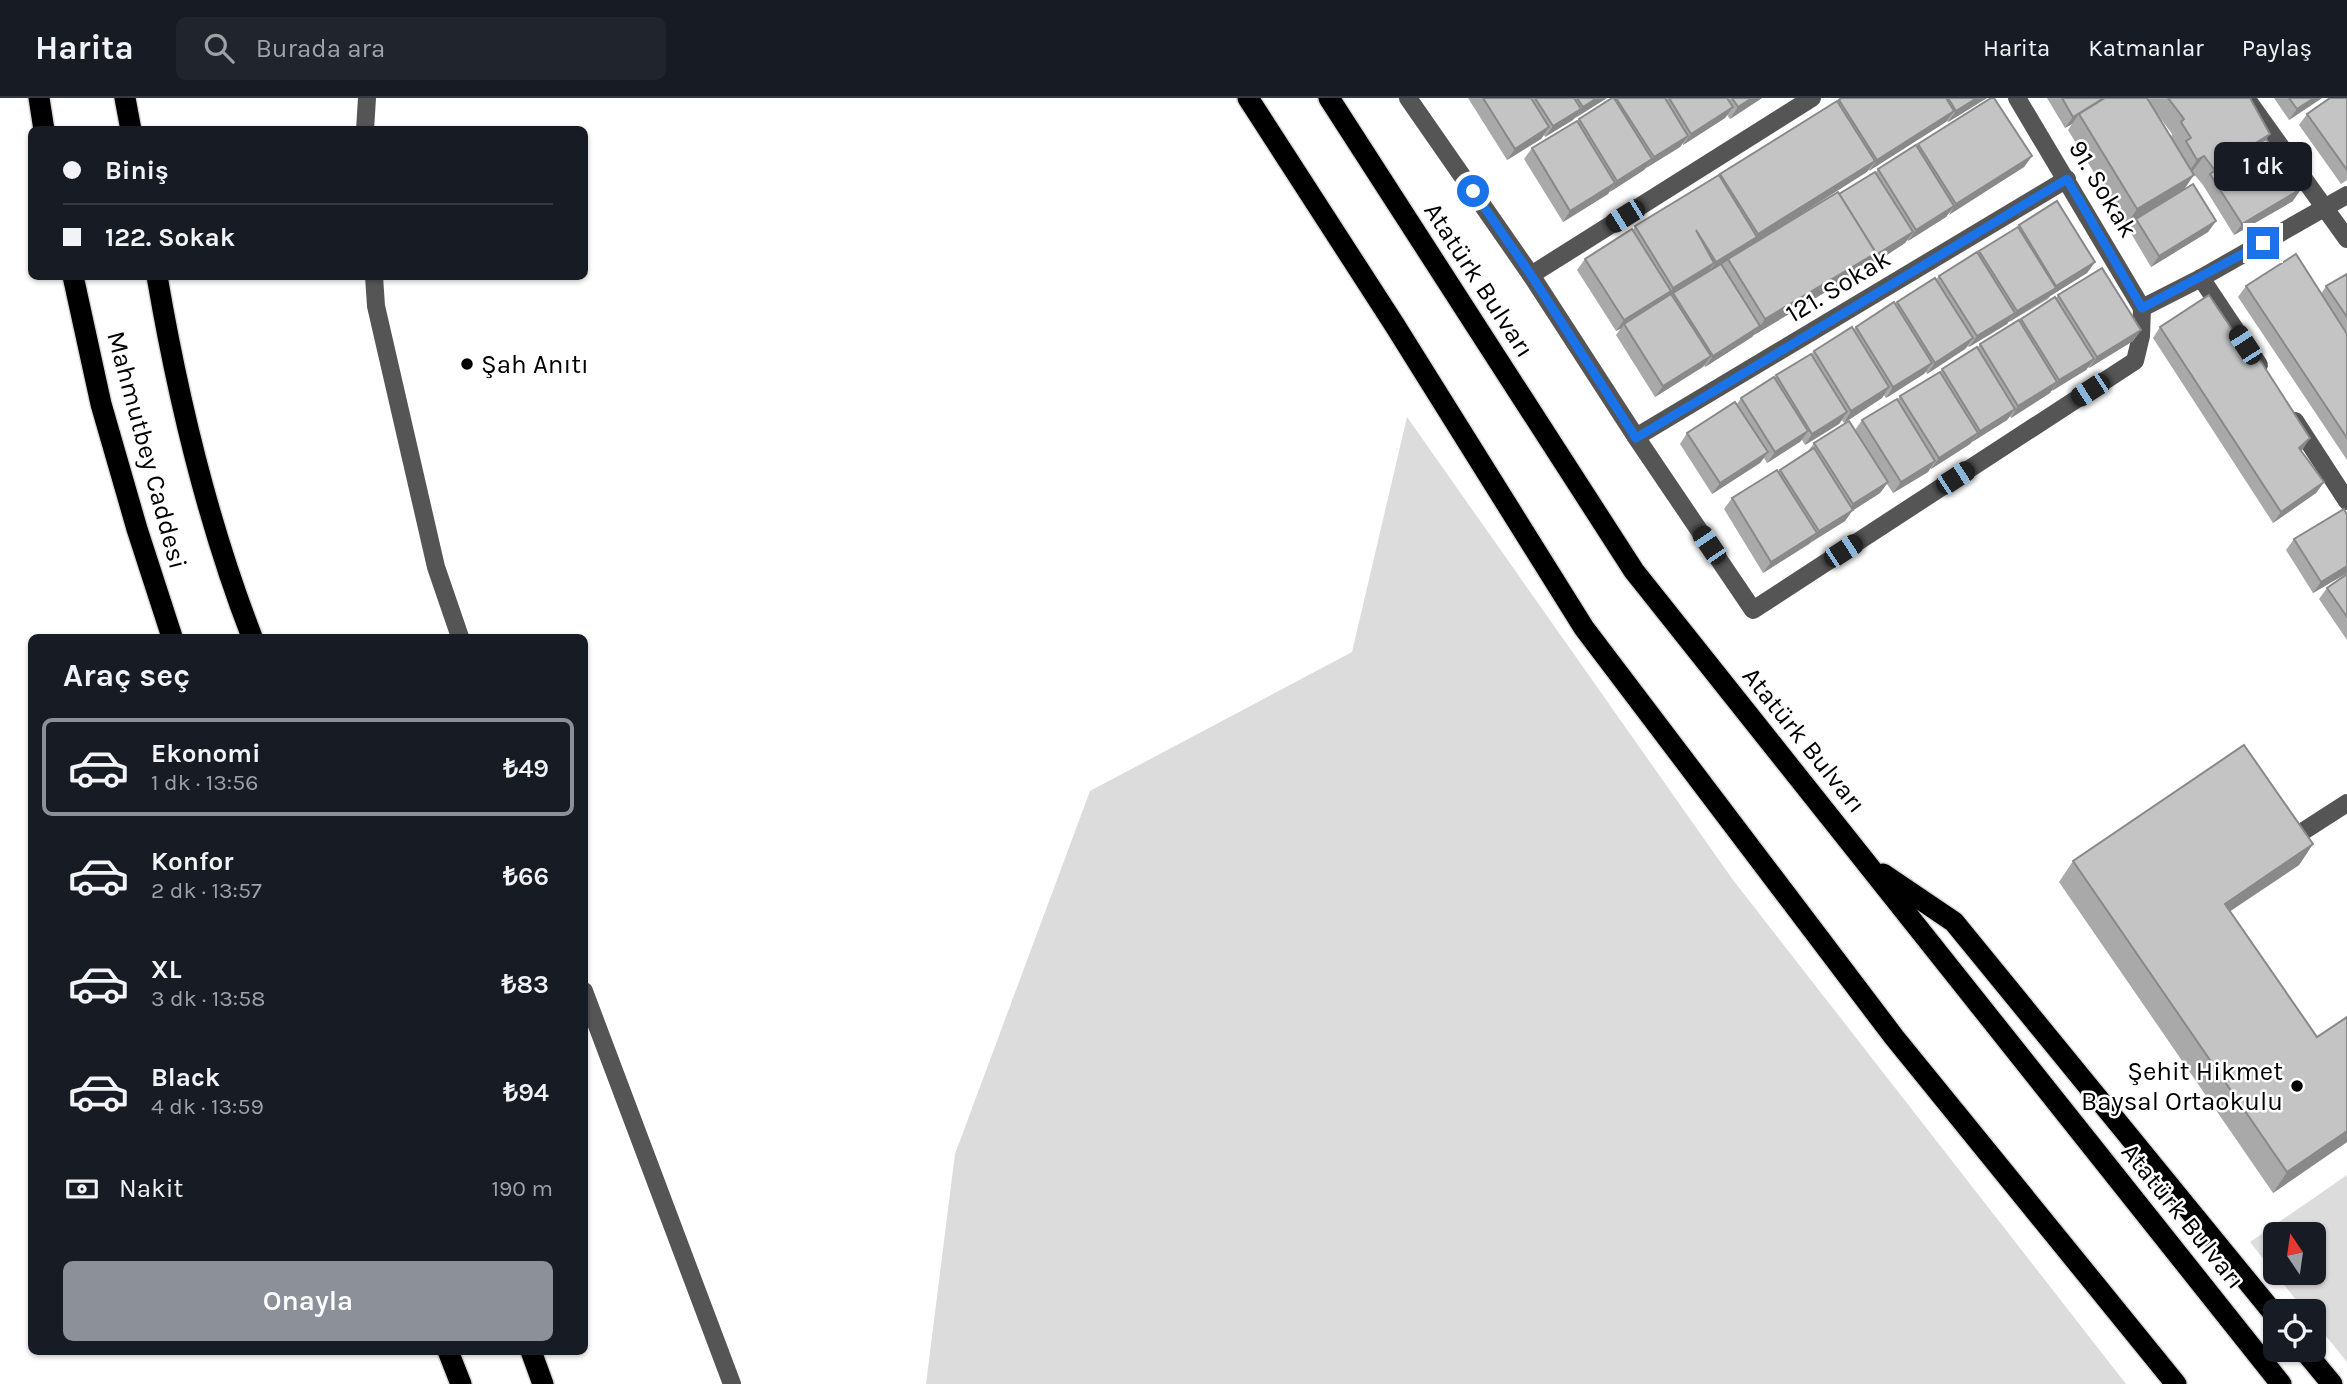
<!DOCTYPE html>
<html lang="tr">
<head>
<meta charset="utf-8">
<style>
	:root { --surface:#171b24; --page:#20242c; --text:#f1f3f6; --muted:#9ea1a6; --line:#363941; --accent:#8c9099 }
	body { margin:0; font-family:Karla,sans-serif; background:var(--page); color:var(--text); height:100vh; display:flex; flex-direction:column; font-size:26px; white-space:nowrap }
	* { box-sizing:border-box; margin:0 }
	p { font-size:23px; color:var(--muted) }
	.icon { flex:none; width:38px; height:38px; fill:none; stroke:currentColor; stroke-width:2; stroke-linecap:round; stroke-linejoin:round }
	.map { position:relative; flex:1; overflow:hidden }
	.sheet { position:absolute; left:28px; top:536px; width:560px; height:721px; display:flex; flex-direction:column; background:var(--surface); border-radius:10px; box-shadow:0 2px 5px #0004 }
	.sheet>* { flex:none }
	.guide { position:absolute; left:28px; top:28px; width:560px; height:154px; border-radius:10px; box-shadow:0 2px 5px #0004; display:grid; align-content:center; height:154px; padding:0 35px; background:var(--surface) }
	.needle { width:46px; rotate:347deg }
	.buttons { position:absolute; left:2263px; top:1124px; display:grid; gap:14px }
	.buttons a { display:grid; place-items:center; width:63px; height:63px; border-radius:10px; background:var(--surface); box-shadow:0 2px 5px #0004; font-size:35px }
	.end { position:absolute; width:32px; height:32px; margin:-16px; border:9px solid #1a73e8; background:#fff; box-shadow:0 0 0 4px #fff }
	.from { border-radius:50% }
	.bubble { position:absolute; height:49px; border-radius:10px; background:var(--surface); box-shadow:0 2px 5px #0004; font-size:23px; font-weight:600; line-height:49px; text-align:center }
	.car { position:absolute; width:21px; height:42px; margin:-21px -10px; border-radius:9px; box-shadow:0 0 5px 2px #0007; background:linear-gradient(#222 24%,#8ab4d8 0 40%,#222 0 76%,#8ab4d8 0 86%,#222 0) }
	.guide b { display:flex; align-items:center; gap:24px; height:66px; font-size:26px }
	.guide b+b { border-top:2px solid var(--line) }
	.guide i { width:18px; height:18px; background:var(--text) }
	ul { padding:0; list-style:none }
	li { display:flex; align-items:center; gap:21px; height:98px; margin:0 14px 10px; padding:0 21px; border:4px solid transparent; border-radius:10px }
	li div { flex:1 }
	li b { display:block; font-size:26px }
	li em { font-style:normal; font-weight:600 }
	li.selected { border-color:var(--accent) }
	li>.icon { width:63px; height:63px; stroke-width:1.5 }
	h2 { padding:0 35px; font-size:32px; line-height:84px }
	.pay { display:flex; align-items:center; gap:18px; height:77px; padding:0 35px; font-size:26px }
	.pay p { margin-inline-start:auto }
	.action { display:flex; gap:14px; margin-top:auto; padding:14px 35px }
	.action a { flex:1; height:80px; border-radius:10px; background:var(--accent); color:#fff; font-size:28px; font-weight:600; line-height:80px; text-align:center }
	header { display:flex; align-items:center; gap:42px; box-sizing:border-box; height:98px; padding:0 35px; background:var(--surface); border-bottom:2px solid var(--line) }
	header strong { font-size:33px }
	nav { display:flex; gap:38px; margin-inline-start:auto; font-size:24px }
	.search { width:490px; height:63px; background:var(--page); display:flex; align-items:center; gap:18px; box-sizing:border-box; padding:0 24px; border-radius:10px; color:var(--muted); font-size:26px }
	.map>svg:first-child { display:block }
</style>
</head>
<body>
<header>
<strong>Harita</strong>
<div class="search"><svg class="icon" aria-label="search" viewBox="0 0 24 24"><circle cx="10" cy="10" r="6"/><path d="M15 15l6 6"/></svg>Burada ara</div>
<nav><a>Harita</a><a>Katmanlar</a><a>Paylaş</a></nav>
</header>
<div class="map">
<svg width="2347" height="1286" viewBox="0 0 2347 1286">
	<rect width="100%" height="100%" fill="#fff"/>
	<!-- green -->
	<g fill="#dcdcdc" fill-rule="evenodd">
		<path d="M1407,319l326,463 393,504h-1200l29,-230 135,-363 262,-139z"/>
		<path d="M2347,1077v187l-33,-41v-10h-9l-55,-69zM2275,1136h39v38h-39z"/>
	</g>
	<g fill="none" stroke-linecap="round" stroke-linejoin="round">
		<defs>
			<g id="highway">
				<path d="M39,0l5,32"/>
				<path d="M125,0l6,32"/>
				<path d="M1248,0l146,226 190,304 310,409 282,347"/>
				<path d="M1329,0l305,473 647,813"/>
				<path d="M73,178l28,128 36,125 35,108"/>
				<path d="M157,178c21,123 50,245 95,361"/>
				<path d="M1883,776l71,48 321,393"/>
				<path d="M2303,1251l29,35"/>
				<path d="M448,1253l13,33"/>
				<path d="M531,1253l12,33"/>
			</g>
		</defs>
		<!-- highway casing -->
		<use href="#highway" stroke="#dbdbdb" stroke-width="24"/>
		<!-- minor -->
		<g stroke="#555" stroke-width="18">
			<path d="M1408,0l123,177 105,162 117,173 382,-249 6,-25 1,-28"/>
			<path d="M2017,0l125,210"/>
			<path d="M2246,0l101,141"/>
			<path d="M365,32l2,-32"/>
			<path d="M1531,177l281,-177"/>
			<path d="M374,178l2,30 60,261 24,70"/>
			<path d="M2201,180l58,87"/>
			<path d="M2142,210l59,-30 146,-83"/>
			<path d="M2295,323l52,80"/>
			<path d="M1636,339l431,-258"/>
			<path d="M2302,734l45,-29"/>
			<path d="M584,893l148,393"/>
		</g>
		<!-- highway -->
		<use href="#highway" stroke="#000" stroke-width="21"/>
	</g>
	<!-- wall -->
	<g fill="#a9a9a9" fill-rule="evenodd">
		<path d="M1468,0h139l-62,39 -1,-2 -3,4 -34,21z"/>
		<path d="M1612,0h150l-32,21 -3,-4 -2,3 -42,27v-2l-3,4 -34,21 -2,2 -35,22 -1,2 -45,28 -39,-63 8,-11 45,-27 2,-2z"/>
		<path d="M1841,0h146l-39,24 -1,-1 -195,123 124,-72 2,-3 39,-23 1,-2 114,12 -8,11 -76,47 -2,3 -38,24 -1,-1 -2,3 -38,25 -1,-2 -2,3 -110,66 -2,2 -47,30 -1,-2 -49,32 -39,-62 5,-7 -5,3 -39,-61 8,-11 48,-29 2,-4 202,-125z"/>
		<path d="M2047,0h203l43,103 -59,34 -31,-50 -11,-13 -9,18 33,31 -8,11 -57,35 -22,-37 7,-11 4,-2 -14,8 -58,-95 4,-6 -7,4zM2156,14l16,22 -1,3z"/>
		<path d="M2274,0h48l-33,22z"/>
		<path d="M2347,0v82l-6,4 -42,-59 8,-11z"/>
		<path d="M2019,127l76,37 -8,11 -37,23 -2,3 -39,23v-1l-2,3 -38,23 -1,-1 -3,3 -38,25 -1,-2 -40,26 -2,-3 -2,3 -38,25 -2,-3 -3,4 -34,21 -3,-5 -35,23 -3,-5 -4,5 -48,31 -32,-50 7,-11 50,-29 4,-6 70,-44 3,-3 40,-22 2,-2 80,-48 3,-3 39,-23 1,-2 37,-23z"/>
		<path d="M2347,176v186l-109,-163 8,-11 75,8 5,-8z"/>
		<path d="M2058,197l83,35 -8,11 -44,27 -1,-1 -2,3 -35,21 -1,2 -39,25 -1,-2 -3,4 -35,22 -2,2 -39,25 -1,-1 -2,4 -35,21 -6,-9 -7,9 -28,18 -7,10 -82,52 -39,-64 8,-11 46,-26 2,-2 28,-19 6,-8 41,-13 7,-10 35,-20 3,-4 77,-48 3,-4 76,-46z"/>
		<path d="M2160,229l143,122 -2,2 23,31 -8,11 -43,30 -120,-185z"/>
		<path d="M2347,417v58l-34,20 -27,-43 8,-11z"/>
		<path d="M2347,476v66l-28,-41 8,-11z"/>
		<path d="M2313,746l-14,21 -69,46 87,126 30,105 -74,51 -214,-311 14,-21z"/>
	</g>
	<!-- shaded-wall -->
	<g fill="#898989">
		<path d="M1597,0h10l-32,20 8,-11z"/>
		<path d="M1752,0h10l-32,21 8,-12z"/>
		<path d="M1977,0h10l-39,24 8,-11z"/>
		<path d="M2104,0l-25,16 -7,10 -7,4 8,-11z"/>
		<path d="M2314,0h8l-33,22 8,-11z"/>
		<path d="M1733,9l-8,11 -42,27 8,-11z"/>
		<path d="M1581,11l-8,11 -28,17 8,-11z"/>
		<path d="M1954,13l-8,11 -77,49 8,-11z"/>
		<path d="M1549,29l-8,12 -34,21 8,-11z"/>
		<path d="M2270,36l-11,16 -49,24 -7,11 11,-16z"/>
		<path d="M1688,38l-8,11 -34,21 8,-11z"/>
		<path d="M2032,58l-8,11 -75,48 7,-11z"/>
		<path d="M2204,58l-12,16 -6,4 11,-16z"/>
		<path d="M1652,61l-8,11 -34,22 7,-11z"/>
		<path d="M1875,63l-8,11 -159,101 8,-11 39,-24 3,-4z"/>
		<path d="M2194,77l-11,16 -57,34 11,-16z"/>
		<path d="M1615,85l-7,11 -45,28 7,-11z"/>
		<path d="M2301,91l-8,12 -59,34 8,-11z"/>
		<path d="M1954,108l-8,11 -38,24 8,-11z"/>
		<path d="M2216,123l-8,11 -57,35 8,-11z"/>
		<path d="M1913,134l-8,11 -38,25 7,-12z"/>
		<path d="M1876,155l-12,16 -110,66 11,-16z"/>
		<path d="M2095,164l-8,11 -78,49 8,-11z"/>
		<path d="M1714,165l-7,11 -42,25 8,-11z"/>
		<path d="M1671,193l-8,11 -39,22 -2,4 -6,3 8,-11z"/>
		<path d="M2015,215l-8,11 -38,23 8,-11z"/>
		<path d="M1760,228l-8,11 -47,30 8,-11z"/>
		<path d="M2141,232l-8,11 -44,27 8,-11z"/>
		<path d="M1973,240l-8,11 -38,25 8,-11z"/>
		<path d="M1711,258l-8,11 -48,30 8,-11z"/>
		<path d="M2094,261l-8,11 -34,21 7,-11z"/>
		<path d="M1932,265l-8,11 -38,24 7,-11z"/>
		<path d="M2057,284l-7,11 -39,25 7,-12z"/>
		<path d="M1889,289l-7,11 -38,25 7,-12z"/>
		<path d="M2015,311l-8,11 -35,22 8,-11z"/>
		<path d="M1847,314l-8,12 -34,21 7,-11z"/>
		<path d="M1808,333l-8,11 -33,21 8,-11z"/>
		<path d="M1978,335l-8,11 -39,25 8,-11z"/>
		<path d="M2310,340l-7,11 -11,10 7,-11z"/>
		<path d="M1768,354l-8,11 -48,31 8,-11z"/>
		<path d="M1935,363l-7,11 -35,21 8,-11z"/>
		<path d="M1888,384l-8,11 -28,18 -7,10 -34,21 8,-11 27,-17 7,-10z"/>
		<path d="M2324,384l-8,11 -43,30 8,-11z"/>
		<path d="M1817,435l-8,11 -46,29 8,-11z"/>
		<path d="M2347,468v7l-34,20 8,-11z"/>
		<path d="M2313,746l-14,21 -88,59 14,-20z"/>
		<path d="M2347,1033v11l-74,51 14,-21z"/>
	</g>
	<!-- building -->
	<g fill="#c4c4c4" stroke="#898989" stroke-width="2">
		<path d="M1483,0h48l18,29 -34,22z"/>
		<path d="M1535,0h39l7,11 -28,17z"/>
		<path d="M1577,0h20l-14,9z"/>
		<path d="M1612,0h2l38,61 -35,22 -38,-62z"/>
		<path d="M1616,0h49l23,38 -34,21z"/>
		<path d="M1669,0h58l6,9 -42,27z"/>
		<path d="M1732,0h20l-14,9z"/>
		<path d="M1841,0h105l8,13 -77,49 -38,-60z"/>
		<path d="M1948,0h29l-21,13z"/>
		<path d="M1991,0h3l38,58 -76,48 -38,-60z"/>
		<path d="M2062,0h42l-31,19z"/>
		<path d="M2105,0h42l47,77 -57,34 -58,-95z"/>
		<path d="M2168,0h82l20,36 -56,35 -10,-13 -7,4 -11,-19 5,-3 -10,-16 3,-3z"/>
		<path d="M2289,0h25l-17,11z"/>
		<path d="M2330,0h17v72l-40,-56z"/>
		<path d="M1837,3l38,60 -117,73 -38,-60z"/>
		<path d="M1577,23l38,62 -45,28 -38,-63z"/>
		<path d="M2266,41l35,50 -59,35 -32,-50z"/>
		<path d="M1916,47l38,61 -38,24 -38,-61z"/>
		<path d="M1875,74l38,60 -39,24v-1l2,-2 -37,-59z"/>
		<path d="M1719,77l38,62 -41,25 -20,-32 18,33 -41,25 -38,-62z"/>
		<path d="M2193,86l23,37 -57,35 -23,-37z"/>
		<path d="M1838,94l38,61 -111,66 -37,-60z"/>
		<path d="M2057,103l38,61 -39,24 -37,-61z"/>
		<path d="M2018,129l38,61 -39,23 -38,-60z"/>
		<path d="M1632,131l39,62 -47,29 -39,-61z"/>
		<path d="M1977,154l38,61 -38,23 -38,-60z"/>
		<path d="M2296,156l51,80v104l-101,-152z"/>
		<path d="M1721,166l39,62 -47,30 -40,-63z"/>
		<path d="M2102,170l39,62 -44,27 -39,-62z"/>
		<path d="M2347,176v43l-21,-31z"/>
		<path d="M1935,180l38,60 -38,25 -38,-61z"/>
		<path d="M1671,196l40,62 -48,30 -39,-62z"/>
		<path d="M2209,197l35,52 5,-4 61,95 -11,10 25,34 -43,30 -121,-185z"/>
		<path d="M2055,199l39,62 -35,21 -38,-61z"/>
		<path d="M1894,204l38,61 -39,24 -37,-60z"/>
		<path d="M2019,222l38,62 -39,24 -38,-62z"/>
		<path d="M1852,229l37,60 -38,24 -37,-60z"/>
		<path d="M1977,249l38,62 -35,22 -38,-62z"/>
		<path d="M1811,256l36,58 -35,22 -36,-59z"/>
		<path d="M1940,274l38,61 -39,25 -39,-62z"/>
		<path d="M1774,279l34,54 -33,21 -34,-54z"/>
		<path d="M1897,301l38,62 -34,21 -39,-62z"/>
		<path d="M1735,304l33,50 -48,31 -33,-50z"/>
		<path d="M1849,323l39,61 -35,22 -39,-61z"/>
		<path d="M1814,350l39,62 -34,21 -39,-61z"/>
		<path d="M1777,372l40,63 -46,29 -39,-64z"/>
		<path d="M2344,411l3,6v51l-26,16 -27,-43z"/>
		<path d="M2347,476v43l-20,-29z"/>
		<path d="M2244,647l69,99 -88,60 92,133 30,-20v114l-60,41 -214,-311z"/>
	</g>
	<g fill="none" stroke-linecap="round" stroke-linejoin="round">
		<!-- route -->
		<path stroke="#1a73e8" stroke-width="9" d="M1473,93l58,84 105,163 431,-259 75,129 121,-65"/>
	</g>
	<!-- markers -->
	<g fill="#000" stroke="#fff" stroke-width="2.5">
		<circle cx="467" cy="266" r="7"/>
		<circle cx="2297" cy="988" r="7"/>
	</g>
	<g text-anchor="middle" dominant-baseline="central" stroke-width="5" stroke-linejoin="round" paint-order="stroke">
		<!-- street labels -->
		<g font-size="26" fill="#000" stroke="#fff">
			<text transform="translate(2103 91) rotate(59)">91. Sokak</text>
			<text transform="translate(1479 182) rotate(57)">Atatürk Bulvarı</text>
			<text transform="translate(1838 188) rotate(-31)">121. Sokak</text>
			<text transform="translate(147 352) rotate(75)">Mahmutbey Caddesi</text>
			<text transform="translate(1804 642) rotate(51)">Atatürk Bulvarı</text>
			<text transform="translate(2183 1118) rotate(51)">Atatürk Bulvarı</text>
		</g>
		<!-- poi labels -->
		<g font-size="26" fill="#000" stroke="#fff" text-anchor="start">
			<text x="481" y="266">Şah Anıtı</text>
			<text x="2283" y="973" text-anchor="end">Şehit Hikmet<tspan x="2283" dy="30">Baysal Ortaokulu</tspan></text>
		</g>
	</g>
</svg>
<div class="buttons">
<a><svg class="needle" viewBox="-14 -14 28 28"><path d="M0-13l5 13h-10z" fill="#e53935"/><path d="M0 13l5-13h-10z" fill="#9ea1a6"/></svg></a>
<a><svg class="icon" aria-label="locate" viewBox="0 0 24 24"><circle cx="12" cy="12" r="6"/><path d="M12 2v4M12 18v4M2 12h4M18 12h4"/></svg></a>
</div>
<i class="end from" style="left:1473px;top:93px"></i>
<i class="end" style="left:2263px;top:145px"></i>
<div class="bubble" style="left:2214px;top:44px;width:98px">1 dk</div>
<i class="car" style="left:1625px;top:118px;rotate:238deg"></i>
<i class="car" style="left:2245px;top:247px;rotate:327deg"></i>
<i class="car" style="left:2090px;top:292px;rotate:237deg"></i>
<i class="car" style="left:1955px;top:380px;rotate:57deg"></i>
<i class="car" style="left:1709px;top:447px;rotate:326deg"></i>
<i class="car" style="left:1843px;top:453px;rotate:57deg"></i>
<div class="guide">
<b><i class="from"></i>Biniş</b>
<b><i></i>122. Sokak</b>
</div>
<section class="sheet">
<h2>Araç seç</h2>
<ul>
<li class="selected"><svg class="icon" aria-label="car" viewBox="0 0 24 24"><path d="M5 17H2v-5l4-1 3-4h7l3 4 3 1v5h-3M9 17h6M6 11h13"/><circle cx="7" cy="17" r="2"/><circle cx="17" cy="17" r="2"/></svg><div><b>Ekonomi</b><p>1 dk · 13:56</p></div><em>₺49</em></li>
<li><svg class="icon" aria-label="car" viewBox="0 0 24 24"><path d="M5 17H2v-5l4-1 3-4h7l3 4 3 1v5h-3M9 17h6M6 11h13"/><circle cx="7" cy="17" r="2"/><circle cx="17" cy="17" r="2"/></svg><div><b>Konfor</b><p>2 dk · 13:57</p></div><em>₺66</em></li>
<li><svg class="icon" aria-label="car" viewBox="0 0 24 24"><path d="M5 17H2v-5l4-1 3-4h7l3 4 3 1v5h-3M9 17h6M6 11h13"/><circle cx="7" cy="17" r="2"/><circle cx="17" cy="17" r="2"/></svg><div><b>XL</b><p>3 dk · 13:58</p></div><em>₺83</em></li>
<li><svg class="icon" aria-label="car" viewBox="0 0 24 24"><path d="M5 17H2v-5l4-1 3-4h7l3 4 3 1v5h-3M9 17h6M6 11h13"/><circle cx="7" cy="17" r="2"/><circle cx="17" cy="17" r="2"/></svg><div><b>Black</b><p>4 dk · 13:59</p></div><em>₺94</em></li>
</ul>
<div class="pay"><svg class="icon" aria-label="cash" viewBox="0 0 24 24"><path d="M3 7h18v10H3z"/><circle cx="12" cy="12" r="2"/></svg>Nakit<p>190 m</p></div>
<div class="action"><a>Onayla</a></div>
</section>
</div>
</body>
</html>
